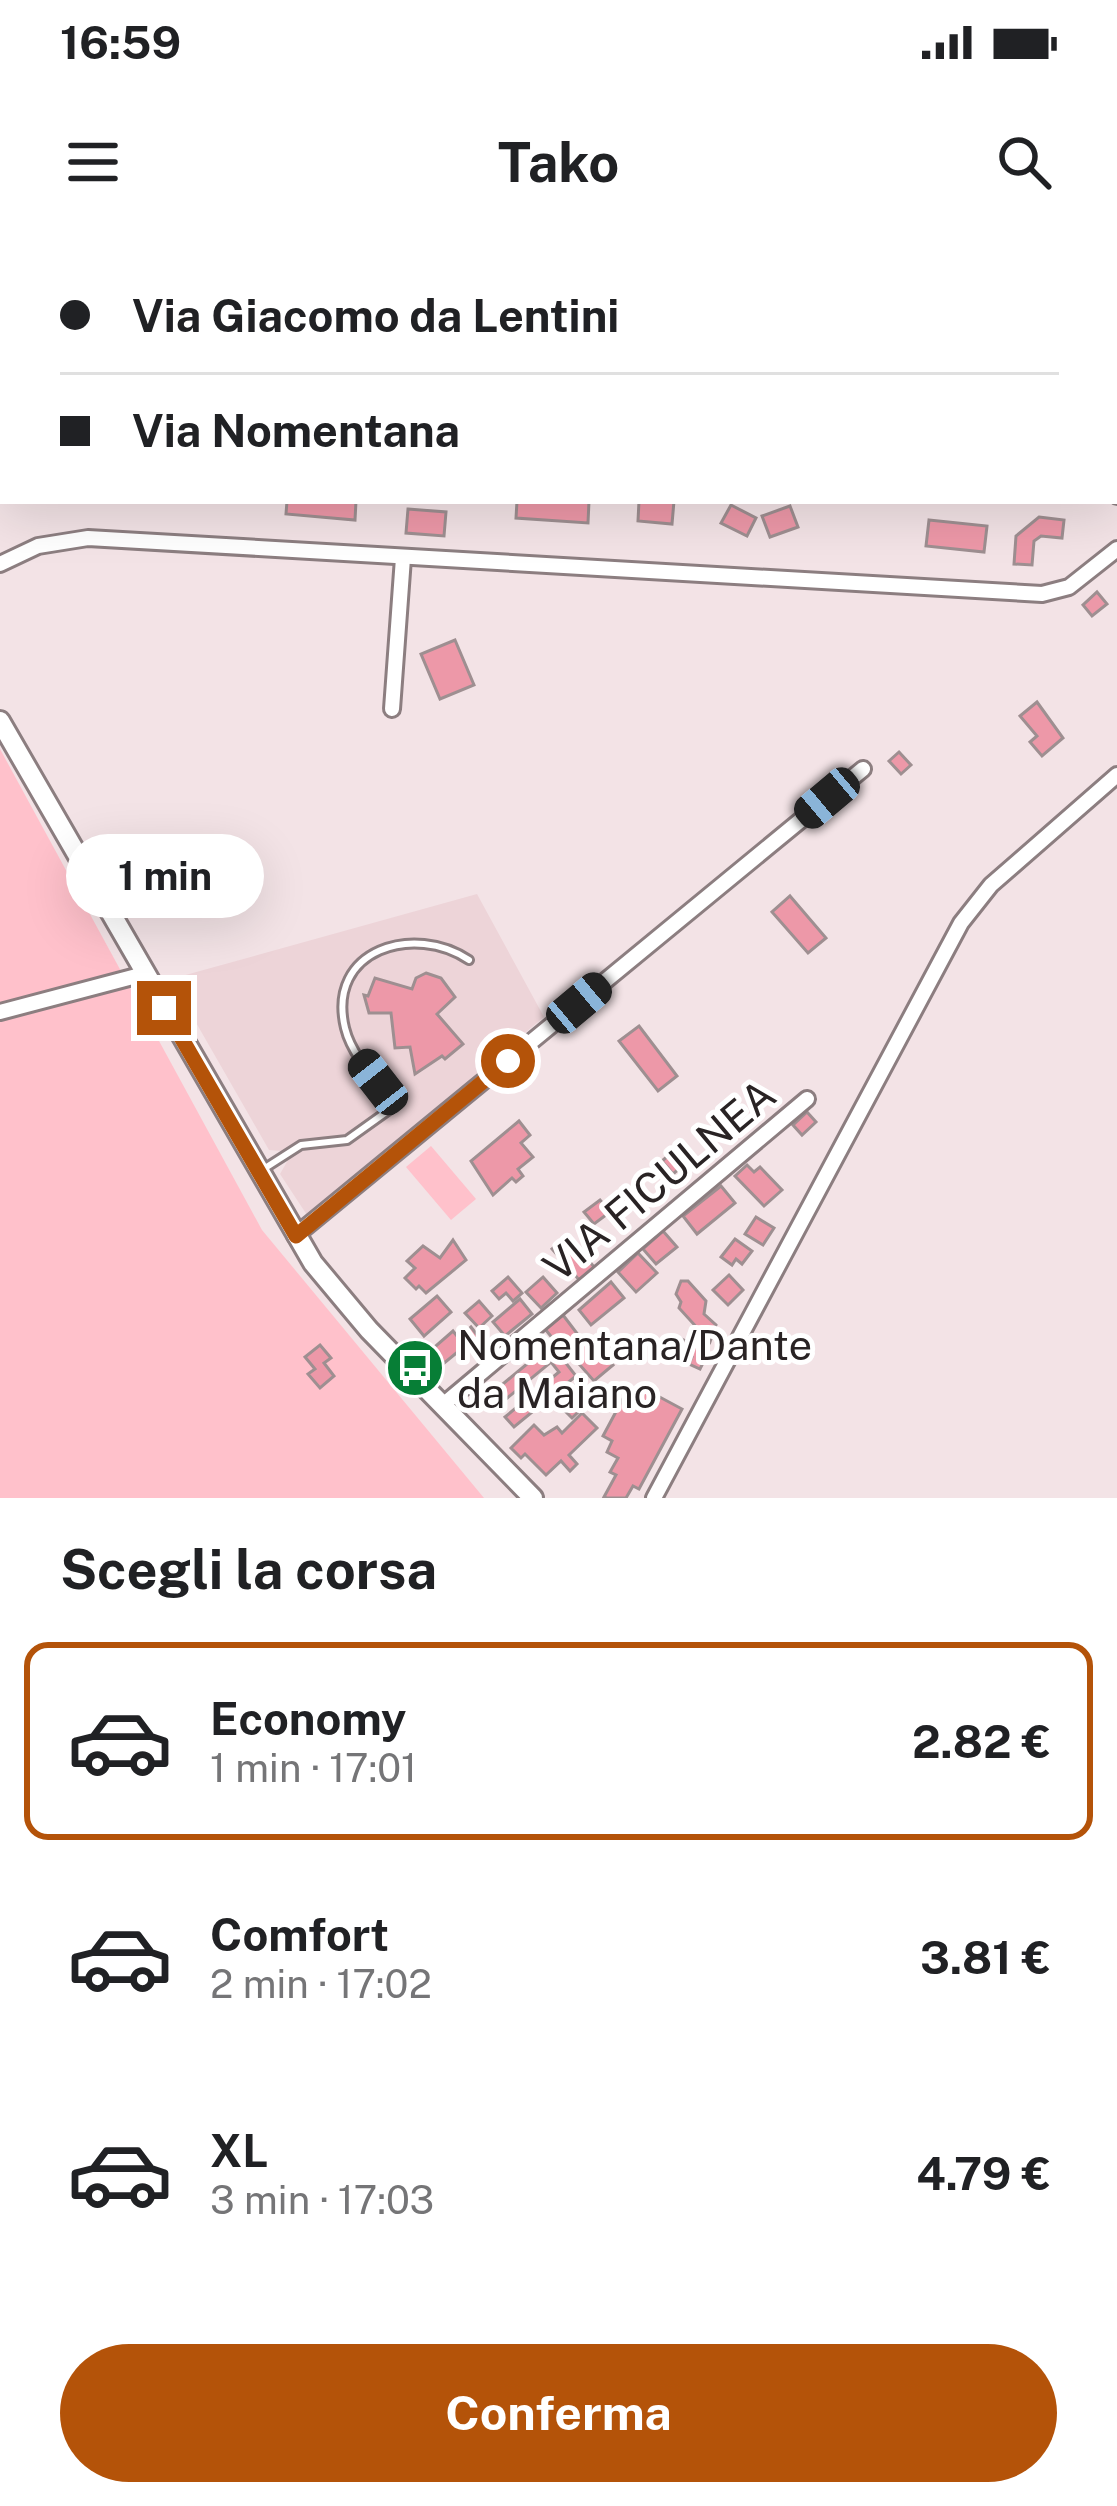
<!DOCTYPE html>
<html lang="it">
<head>
<meta charset="utf-8">
<style>
	:root { --surface:#fff; --page:#f2f2f2; --text:#202124; --muted:#757577; --line:#e0e0e0; --accent:#b45309 }
	body { margin:0; font-family:"Public Sans",sans-serif; background:var(--page); color:var(--text); height:100vh; display:flex; flex-direction:column; font-size:45px; white-space:nowrap }
	* { box-sizing:border-box; margin:0 }
	p { font-size:39px; color:var(--muted) }
	.icon { flex:none; width:66px; height:66px; fill:none; stroke:currentColor; stroke-width:2; stroke-linecap:round; stroke-linejoin:round }
	.map { position:relative; height:1258px; overflow:hidden }
	.side { display:flex; flex-direction:column; background:var(--surface); flex:1 }
	.side>* { flex:none }
	.hud { position:absolute; left:0px; top:0px; width:1119px; height:264px; box-shadow:0 12px 48px #0002; display:grid; align-content:center; height:264px; padding:0 60px; background:var(--surface) }
	.end { position:absolute; width:54px; height:54px; margin:-27px; border:15px solid #b45309; background:#fff; box-shadow:0 0 0 6px #fff }
	.from { border-radius:50% }
	.bubble { position:absolute; height:84px; border-radius:42px; background:var(--surface); box-shadow:0 12px 48px #0002; font-size:39px; font-weight:700; line-height:84px; text-align:center }
	.car { position:absolute; width:36px; height:72px; margin:-36px -18px; border-radius:15px; box-shadow:0 0 9px 3px #0007; background:linear-gradient(#222 24%,#8ab4d8 0 40%,#222 0 76%,#8ab4d8 0 86%,#222 0) }
	.hud b { display:flex; align-items:center; gap:42px; height:114px; font-size:45px }
	.hud b+b { border-top:3px solid var(--line) }
	.hud i { width:30px; height:30px; background:var(--text) }
	ul { padding:0; list-style:none }
	li { display:flex; align-items:center; gap:36px; height:198px; margin:0 24px 18px; padding:0 36px; border:6px solid transparent; border-radius:24px }
	li div { flex:1 }
	li b { display:block; font-size:45px }
	li em { font-style:normal; font-weight:700 }
	li.current { border-color:var(--accent) }
	li>.icon { width:108px; height:108px; stroke-width:1.5 }
	h2 { padding:0 60px; font-size:54px; line-height:144px }
	.primary-button { display:flex; gap:24px; margin-top:auto; padding:24px 60px }
	.primary-button a { flex:1; height:138px; border-radius:72px; background:var(--accent); color:#fff; font-size:48px; font-weight:700; line-height:138px; text-align:center }
	.status { display:flex; justify-content:space-between; align-items:center; height:84px; padding:0 60px; background:var(--surface); direction:ltr }
	.status svg { height:33px; fill:currentColor }
	header { display:flex; justify-content:space-between; align-items:center; height:156px; padding:0 60px; background:var(--surface); font-size:54px; font-weight:700 }
	.map>svg:first-child { display:block }
</style>
</head>
<body>
<div class="status"><b>16:59</b><svg viewBox="0 0 49 12"><path d="M0 12V9h3v3zM5 12V6h3v6zM10 12V3h3v9zM15 12V0h3v12zM26 1h20v11H26zM47 4h2v5h-2z"/></svg></div>
<header><svg class="icon" aria-label="menu" viewBox="0 0 24 24"><path d="M4 6h16M4 12h16M4 18h16"/></svg>Tako<svg class="icon" aria-label="search" viewBox="0 0 24 24"><circle cx="10" cy="10" r="6"/><path d="M15 15l6 6"/></svg></header>
<div class="map">
<svg width="1117" height="1258" viewBox="0 0 1117 1258">
	<rect width="100%" height="100%" fill="#f3e3e6"/>
	<!-- built -->
	<path fill="#edd4d8" d="M477,654l67,123 -237,198 -27,-41 8,-14 -6,-9 -13,-1 -98,-171z"/>
	<!-- green -->
	<g fill="#ffc1cb">
		<path d="M0,509l262,481 222,268h-484z"/>
		<path d="M431,906l45,53 -25,21 -45,-53z"/>
	</g>
	<!-- building -->
	<g fill="#ed98a8" stroke="#9e8f91" stroke-width="3">
		<path d="M287,261h69l-1,19 -69,-6z"/>
		<path d="M517,261h72l-1,22 -72,-5z"/>
		<path d="M639,261h35l-2,23 -34,-3z"/>
		<path d="M731,265l25,13 -9,18 -26,-13z"/>
		<path d="M790,266l8,21 -28,10 -8,-21z"/>
		<path d="M408,269l38,3 -2,24 -38,-3z"/>
		<path d="M1039,277l25,3 -2,18 -21,-2 -7,5 -2,24 -18,-1 2,-28z"/>
		<path d="M929,280l58,6 -3,26 -58,-6z"/>
		<path d="M1097,352l10,12 -15,12 -9,-11z"/>
		<path d="M455,400l19,45 -34,14 -19,-45z"/>
		<path d="M1037,462l26,36 -21,18 -12,-14 7,-6 -17,-20z"/>
		<path d="M899,512l12,13 -10,9 -12,-13z"/>
		<path d="M790,656l36,42 -18,15 -36,-41z"/>
		<path d="M426,733l15,5 14,19 -18,17 26,30 -18,15 -3,-3 -27,18 -5,-27 -15,1 -4,-35h-22l-5,-18 4,1 7,-18 37,11 4,-11z"/>
		<path d="M639,786l38,50 -19,15 -39,-50z"/>
		<path d="M807,872l9,10 -14,13 -9,-10z"/>
		<path d="M519,881l11,14 -9,8 12,14 -15,12 5,7 -7,6 -4,-4 -19,17 -22,-34z"/>
		<path d="M677,908l12,12 -16,14 -11,-13z"/>
		<path d="M747,925l7,7 6,-5 22,23 -18,16 -29,-30z"/>
		<path d="M721,946l14,17 -38,31 -14,-18z"/>
		<path d="M600,960l10,12 -16,12 -10,-12z"/>
		<path d="M756,977l18,11 -11,17 -18,-11z"/>
		<path d="M663,991l14,16 -21,17 -13,-15z"/>
		<path d="M567,996l29,33 -15,13 -29,-33z"/>
		<path d="M735,999l17,12 -10,13 -6,-5 -4,6 -11,-8z"/>
		<path d="M453,1000l13,20 -40,33 -7,-7 -3,3 -11,-11 10,-10 -8,-7 16,-15 17,12z"/>
		<path d="M638,1013l19,20 -21,19 -18,-20z"/>
		<path d="M729,1035l14,15 -15,15 -15,-15z"/>
		<path d="M508,1037l14,16 -9,8 -7,-8 -7,6 -7,-8z"/>
		<path d="M543,1037l14,16 -16,15 -15,-16z"/>
		<path d="M681,1041h7l18,20 -2,13 12,11 -6,17 -31,-34 2,-6 -5,-8z"/>
		<path d="M611,1042l13,16 -33,27 -12,-15z"/>
		<path d="M437,1056l14,16 -27,24 -14,-17z"/>
		<path d="M520,1059l12,15 -27,22 -12,-14z"/>
		<path d="M479,1061l13,15 -13,12 -14,-15z"/>
		<path d="M563,1075l16,21 -17,14 -17,-21z"/>
		<path d="M471,1087l18,23 -11,9 -18,-22z"/>
		<path d="M453,1091l12,15 -22,18 -13,-13z"/>
		<path d="M590,1099l23,26 -19,16 -23,-26z"/>
		<path d="M681,1099l20,8 -3,6 8,4 -6,12 -11,-5 3,-7 -16,-7z"/>
		<path d="M551,1104l25,32 -62,51 -9,-10 54,-45 -8,-10 -45,37 -8,-11z"/>
		<path d="M320,1105l11,13 -7,5 10,13 -14,12 -12,-14 7,-5 -10,-12z"/>
		<path d="M576,1144l16,15 -20,19 -15,-15z"/>
		<path d="M641,1147l41,22 -43,80 -6,-3 -7,12h-19l-3,-1 12,-22 -6,-3 8,-14 -11,-6 5,-11 -9,-5 23,-43 9,4z"/>
		<path d="M582,1173l15,15 -28,27 8,9 -7,7 -9,-10 -15,14 -21,-21 -4,4 -10,-10 23,-23 10,10 13,-8 5,6z"/>
	</g>
	<g fill="none" stroke-linecap="round" stroke-linejoin="round">
		<defs>
			<path id="lane" d="M262,930l39,-25 46,-5 49,-35c-18,-23 -44,-48 -51,-77 -19,-79 70,-105 124,-68"/>
			<g id="street">
				<path d="M208,3v-3"/>
				<path d="M0,120h3"/>
				<path d="M1116,255l1,1"/>
				<path d="M0,324l38,-18 50,-8 954,56 27,-7 48,-38"/>
				<path d="M392,469l11,-151"/>
				<path d="M0,772l144,-38"/>
				<path d="M295,996l568,-467"/>
				<path d="M444,1164l363,-305"/>
				<path d="M654,1258l307,-575 30,-38 126,-110"/>
			</g>
			<path id="secondary" d="M0,481l313,542 56,67 164,168"/>
		</defs>
		<!-- lane casing -->
		<use href="#lane" stroke="#8c7e80" stroke-width="12"/>
		<!-- street casing -->
		<use href="#street" stroke="#8c7e80" stroke-width="20"/>
		<!-- secondary casing -->
		<use href="#secondary" stroke="#8c7e80" stroke-width="24"/>
		<!-- lane -->
		<use href="#lane" stroke="#fff" stroke-width="6"/>
		<!-- street -->
		<use href="#street" stroke="#fff" stroke-width="14"/>
		<!-- secondary -->
		<use href="#secondary" stroke="#fff" stroke-width="18"/>
	</g>
	<g fill="none" stroke-linecap="round" stroke-linejoin="round">
		<!-- route -->
		<path stroke="#b45309" stroke-width="15" d="M164,768l132,228 212,-175"/>
	</g>
	<!-- icons -->
	<defs>
		<symbol id="bus-disc" viewBox="-11 -11 22 22"><circle r="9.5" fill="#077e36" stroke="#fff"/><path d="M-5-6H5V4H4V6H2V4H-2V6H-4V4H-5ZM-3.5-4V0h7V-4ZM-3.5 1.2v1.5H-2V1.2ZM2 1.2v1.5H3.5V1.2Z" fill="#fff"/></symbol>
	</defs>
	<g fill-rule="evenodd">
		<use href="#bus-disc" x="382" y="1095" width="66" height="66"/>
	</g>
	<g text-anchor="middle" dominant-baseline="central" stroke-width="10" stroke-linejoin="round" paint-order="stroke">
		<!-- street labels -->
		<g font-size="42" fill="#292324" stroke="#fff">
			<text transform="translate(659 940) rotate(-40)">VIA FICULNEA</text>
		</g>
		<!-- poi labels -->
		<g font-size="42" fill="#292324" stroke="#fff" text-anchor="start">
			<text x="457" y="1104">Nomentana/Dante<tspan x="457" dy="48">da Maiano</tspan></text>
		</g>
	</g>
</svg>
<i class="end from" style="left:508px;top:821px"></i>
<i class="end" style="left:164px;top:768px"></i>
<div class="bubble" style="left:66px;top:594px;width:198px">1 min</div>
<i class="car" style="left:827px;top:558px;rotate:230deg"></i>
<i class="car" style="left:579px;top:763px;rotate:50deg"></i>
<i class="car" style="left:378px;top:842px;rotate:322deg"></i>
<div class="hud">
<b><i class="from"></i>Via Giacomo da Lentini</b>
<b><i></i>Via Nomentana</b>
</div>
</div>
<section class="side">
<h2>Scegli la corsa</h2>
<ul>
<li class="current"><svg class="icon" aria-label="car" viewBox="0 0 24 24"><path d="M5 17H2v-5l4-1 3-4h7l3 4 3 1v5h-3M9 17h6M6 11h13"/><circle cx="7" cy="17" r="2"/><circle cx="17" cy="17" r="2"/></svg><div><b>Economy</b><p>1 min · 17:01</p></div><em>2.82 €</em></li>
<li><svg class="icon" aria-label="car" viewBox="0 0 24 24"><path d="M5 17H2v-5l4-1 3-4h7l3 4 3 1v5h-3M9 17h6M6 11h13"/><circle cx="7" cy="17" r="2"/><circle cx="17" cy="17" r="2"/></svg><div><b>Comfort</b><p>2 min · 17:02</p></div><em>3.81 €</em></li>
<li><svg class="icon" aria-label="car" viewBox="0 0 24 24"><path d="M5 17H2v-5l4-1 3-4h7l3 4 3 1v5h-3M9 17h6M6 11h13"/><circle cx="7" cy="17" r="2"/><circle cx="17" cy="17" r="2"/></svg><div><b>XL</b><p>3 min · 17:03</p></div><em>4.79 €</em></li>
</ul>
<div class="primary-button"><a>Conferma</a></div>
</section>
</body>
</html>
